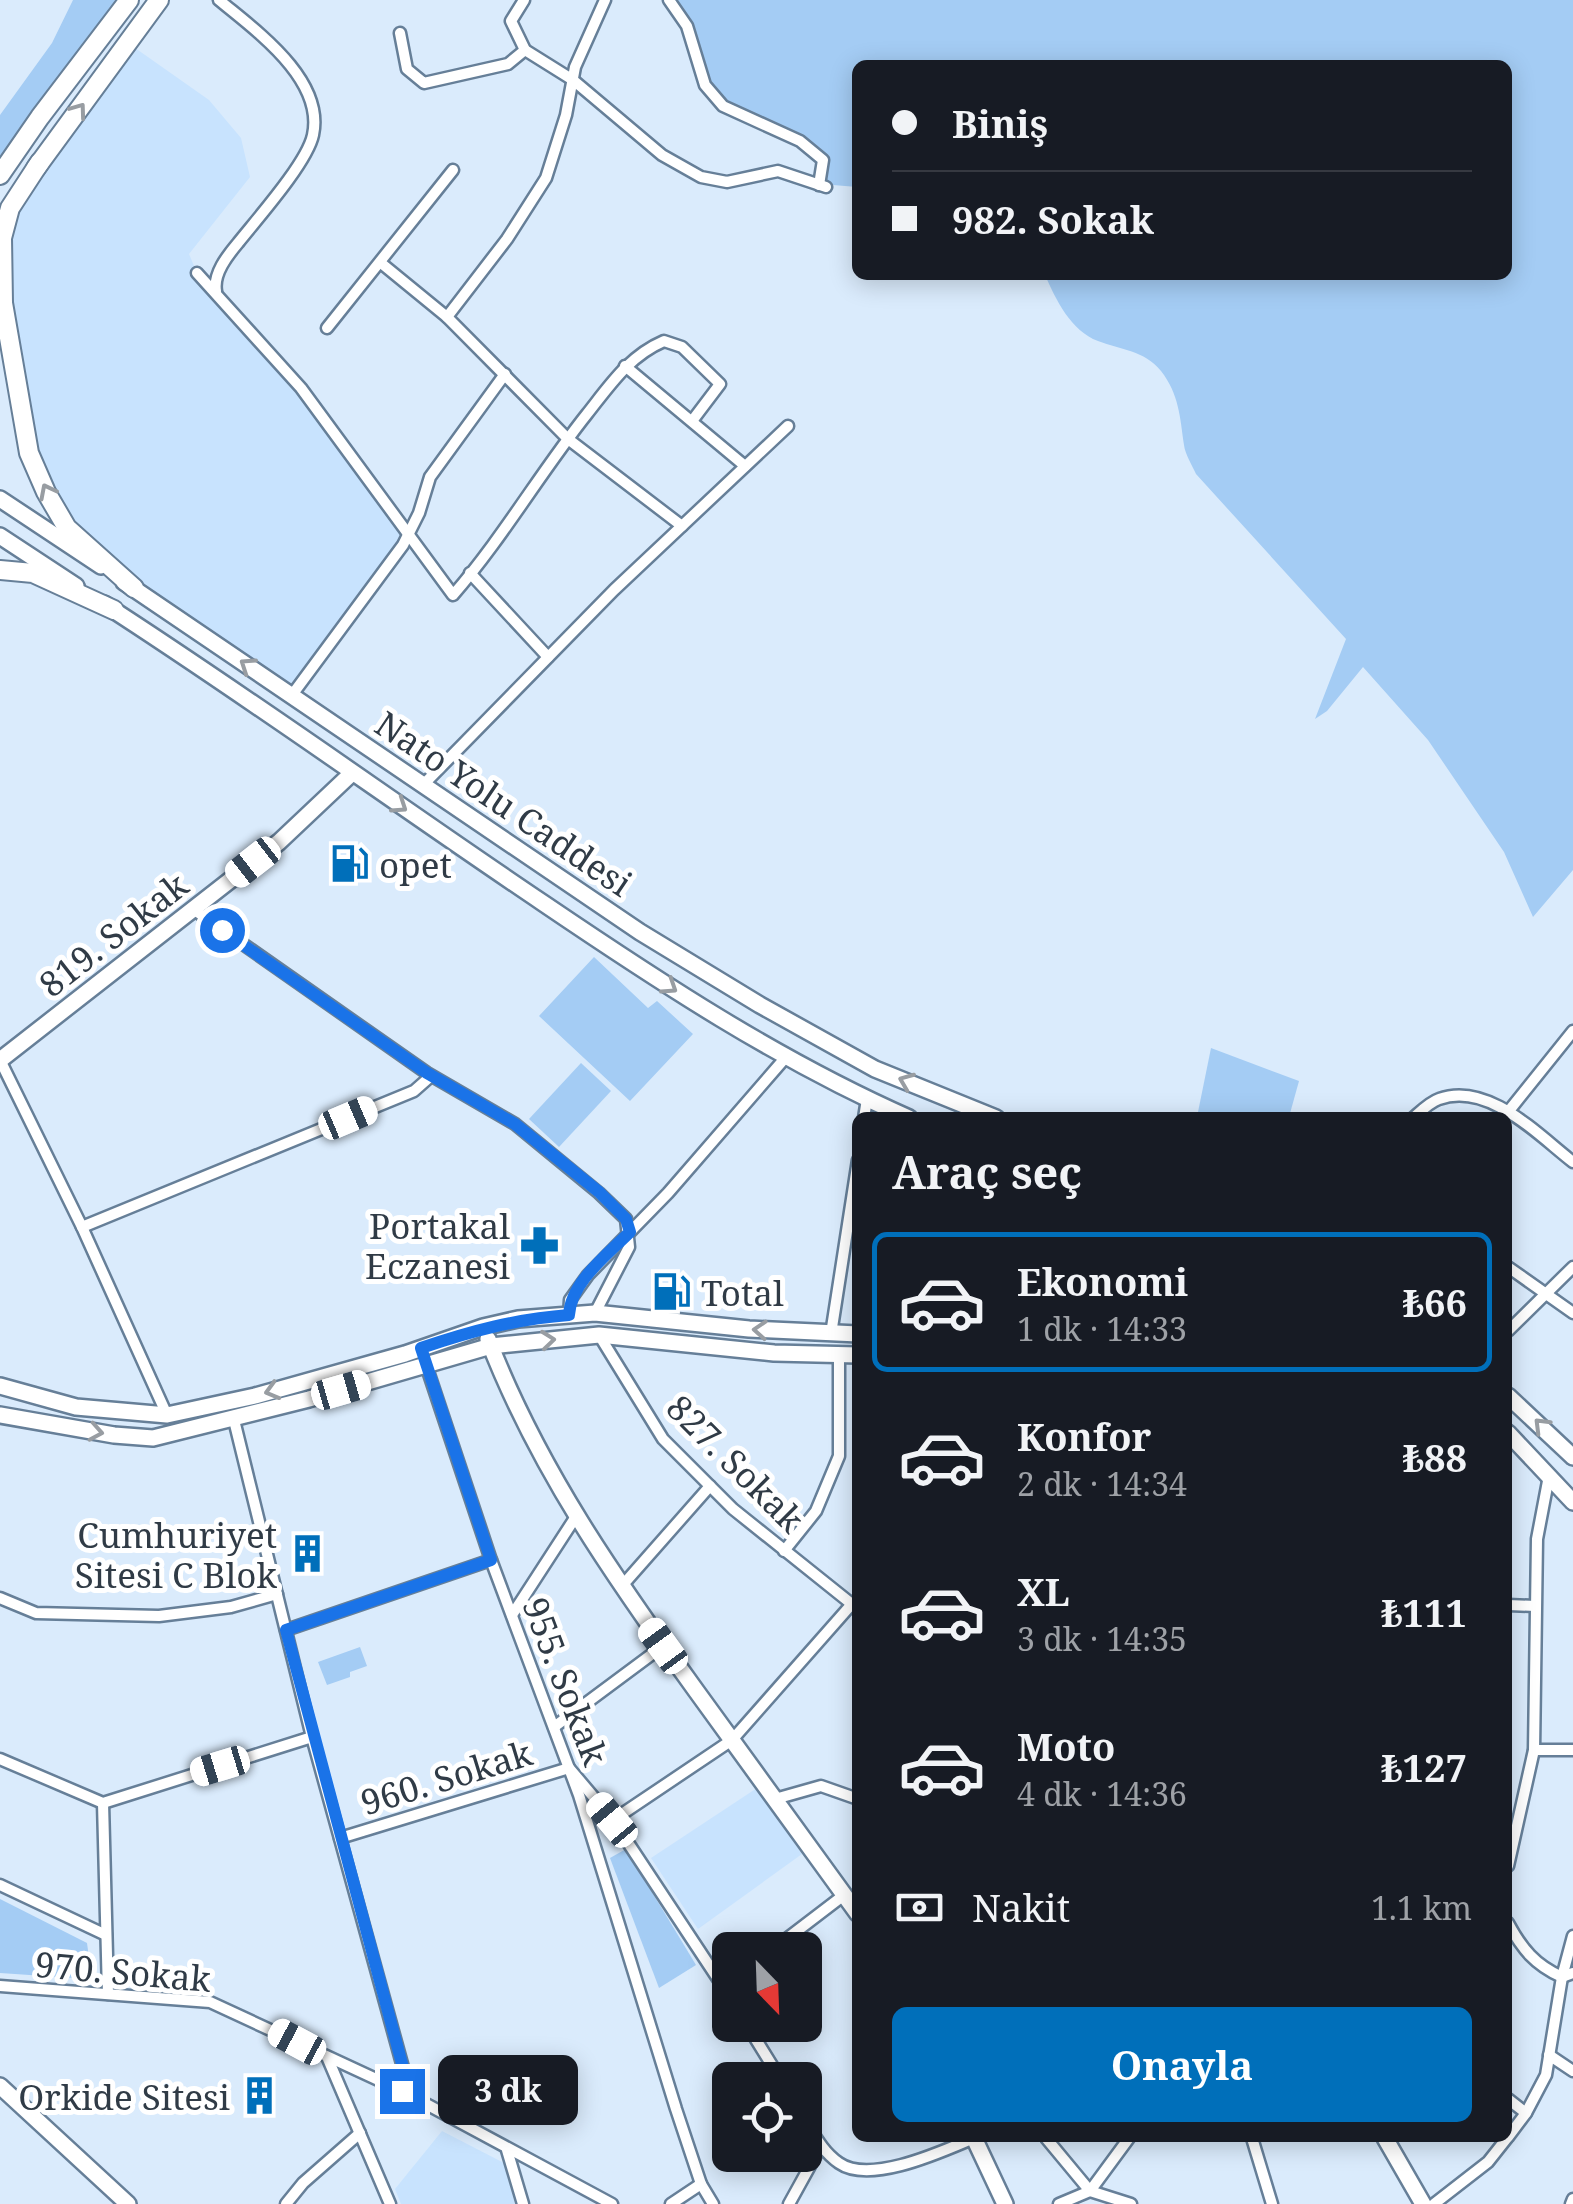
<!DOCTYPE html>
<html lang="tr">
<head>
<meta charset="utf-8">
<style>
	:root { --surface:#171b24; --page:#20242c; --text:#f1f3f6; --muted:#9ea1a6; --line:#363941; --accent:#006fba }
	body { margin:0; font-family:"Noto Serif",serif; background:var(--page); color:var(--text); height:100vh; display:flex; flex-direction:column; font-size:38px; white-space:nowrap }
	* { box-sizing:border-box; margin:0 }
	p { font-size:32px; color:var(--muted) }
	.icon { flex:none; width:55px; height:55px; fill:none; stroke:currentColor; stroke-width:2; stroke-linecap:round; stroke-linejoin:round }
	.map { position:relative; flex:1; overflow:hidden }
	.sheet { position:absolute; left:852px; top:1112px; width:660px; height:1030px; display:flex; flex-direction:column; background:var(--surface); border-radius:15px; box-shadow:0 5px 25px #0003 }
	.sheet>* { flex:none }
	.banner { position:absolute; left:852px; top:60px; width:660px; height:220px; border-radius:15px; box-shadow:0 5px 25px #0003; display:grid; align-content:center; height:220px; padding:0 40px; background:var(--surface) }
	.needle { width:65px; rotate:157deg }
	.controls { position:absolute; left:712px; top:1932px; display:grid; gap:20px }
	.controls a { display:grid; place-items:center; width:110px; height:110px; border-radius:15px; background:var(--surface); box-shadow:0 5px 25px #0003; font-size:50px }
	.end { position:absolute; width:45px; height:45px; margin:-22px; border:12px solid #1a73e8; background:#fff; box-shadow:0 0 0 5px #fff }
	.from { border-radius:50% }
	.bubble { position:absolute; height:70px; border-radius:15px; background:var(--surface); box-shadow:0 5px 25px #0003; font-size:32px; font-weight:700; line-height:70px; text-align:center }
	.car { position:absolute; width:30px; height:60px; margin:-30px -15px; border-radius:12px; box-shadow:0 0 8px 2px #0007; background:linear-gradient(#fff 24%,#345 0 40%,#fff 0 76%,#345 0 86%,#fff 0) }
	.banner b { display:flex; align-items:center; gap:35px; height:95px; font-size:38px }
	.banner b+b { border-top:2px solid var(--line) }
	.banner i { width:25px; height:25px; background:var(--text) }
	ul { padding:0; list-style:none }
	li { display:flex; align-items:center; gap:30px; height:140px; margin:0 20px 15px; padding:0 20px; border:5px solid transparent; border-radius:15px }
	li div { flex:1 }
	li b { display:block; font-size:38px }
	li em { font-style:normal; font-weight:700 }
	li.active { border-color:var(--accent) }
	li>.icon { width:90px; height:90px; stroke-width:1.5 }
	h2 { padding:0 40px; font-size:45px; line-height:120px }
	.pay { display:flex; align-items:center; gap:25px; height:110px; padding:0 40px; font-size:38px }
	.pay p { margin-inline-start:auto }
	.primary-button { display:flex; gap:20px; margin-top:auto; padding:20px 40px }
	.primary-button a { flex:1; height:115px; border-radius:15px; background:var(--accent); color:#fff; font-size:40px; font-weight:700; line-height:115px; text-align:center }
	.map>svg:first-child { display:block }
</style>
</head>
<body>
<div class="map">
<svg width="1573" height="2204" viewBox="0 0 1573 2204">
	<rect width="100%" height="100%" fill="#daebfc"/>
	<!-- built -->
	<g fill="#c8e3fe">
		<path d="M128,43l81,57 32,38 9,39 -61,77 8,19 104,115 107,148 -116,159 -202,-145 -61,-97 -27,-215 38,-76z"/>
		<path d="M757,1788l45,66 -104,75 -47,-71z"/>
		<path d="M442,2131l62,32 11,41h-114l-6,-15z"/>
	</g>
	<!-- green -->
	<g fill="#a4ccf4">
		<path d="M73,0h56l-129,162v-47l52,-72z"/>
		<path d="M669,0h904v870l-40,47 -29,-65 -76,-112 -65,-73 -36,44 -12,8 31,-80 -150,-165c-4,-9 -11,-20 -12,-29 -4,-28 -5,-51 -23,-74 -17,-21 -40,-21 -63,-30 -27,-10 -42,-41 -53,-66h463v-210h-650l-1,122 -36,-3 3,-25 -101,-53 -18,-21 -18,-59z"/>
		<path d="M594,957l54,51 9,-7 36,33 -63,67 -91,-85z"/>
		<path d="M1211,1048l88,33 -10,36h-92z"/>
		<path d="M581,1063l30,28 -52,56 -30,-28z"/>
		<path d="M360,1647l7,19 -17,6v5l-23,8 -9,-23z"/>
		<path d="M626,1849l70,116 -37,23 -49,-130z"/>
		<path d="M0,1899l87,44 2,15 -4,15 -11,5 -74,-5z"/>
	</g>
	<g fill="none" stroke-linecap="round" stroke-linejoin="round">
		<defs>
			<g id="street">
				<path d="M524,0l-13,21 14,29 48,30 89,75 39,22 26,5 51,-11 48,16"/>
				<path d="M669,0l18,26 18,59 18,21 77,35 23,19 -4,25"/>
				<path d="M400,33l7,36 17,14 84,-19 17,-14"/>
				<path d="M381,263l66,54 121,122 114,87"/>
				<path d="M197,273l104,115 152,207c49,-56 87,-122 134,-181 23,-29 42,-58 77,-73l18,6 38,37 -28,37"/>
				<path d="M216,291c-3,-17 11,-35 22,-48 19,-24 69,-80 75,-108 12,-56 -58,-105 -94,-135"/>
				<path d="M447,317l60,-78 39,-61 20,-63 9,-48 30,-67"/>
				<path d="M327,328l126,-158"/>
				<path d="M625,366l120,100"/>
				<path d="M470,573l78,84"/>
				<path d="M292,695l111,-150 16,-32 11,-36 75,-103"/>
				<path d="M423,785l191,-195 174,-164"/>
				<path d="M193,909l234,164 88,51 84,69 27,26 3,28 -34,66"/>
				<path d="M0,1060l82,167 85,188"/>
				<path d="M1508,1112l65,-81"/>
				<path d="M864,1118l3,-19"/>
				<path d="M1413,1118c8,-7 17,-16 26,-19 49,-18 99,36 134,63"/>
				<path d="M82,1227l332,-136 17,-15"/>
				<path d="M1508,1267l65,46"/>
				<path d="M569,1315l1,-15 18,-25 80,-82 118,-136"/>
				<path d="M1508,1331l65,-64"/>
				<path d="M831,1334l27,-174"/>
				<path d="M599,1335l64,104 70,70 125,100"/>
				<path d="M424,1359l67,201 88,235 97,314 25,75 12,20"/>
				<path d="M234,1420l78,317 92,334 -2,20"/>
				<path d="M784,1551l32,-40 23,-55v-101"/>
				<path d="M621,1587l89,-101"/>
				<path d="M0,1598l36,15 123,3 72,-9 46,-13"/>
				<path d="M1508,1605l27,1"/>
				<path d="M512,1615l63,-97"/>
				<path d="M286,1630l205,-70"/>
				<path d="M554,1727l109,-81"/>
				<path d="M1534,1750h39"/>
				<path d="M0,1759l103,44 209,-66"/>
				<path d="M775,1799l46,-13 37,13"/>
				<path d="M103,1803l5,191"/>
				<path d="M613,1820l119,-80 119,-135"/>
				<path d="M340,1838l229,-70 44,52 117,177"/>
				<path d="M1508,1866l26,-116 3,-211 12,-63"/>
				<path d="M0,1885l106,50"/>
				<path d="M1508,1923c14,26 27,42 54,54l11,-4"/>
				<path d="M772,1950l72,-55"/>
				<path d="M0,1986l210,16 192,89 210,113"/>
				<path d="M747,2025l34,55"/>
				<path d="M1549,2055l24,16"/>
				<path d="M328,2059l62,145"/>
				<path d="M1508,2099l18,14"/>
				<path d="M805,2120c10,16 18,32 34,43 31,22 104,-12 135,-25"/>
				<path d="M1508,2137l18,-24 20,-38 16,-98 11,-41"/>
				<path d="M1046,2138l44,53 41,13"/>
				<path d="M1252,2138l20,66"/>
				<path d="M507,2150l16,54"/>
				<path d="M286,2204l17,-21 57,-50"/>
				<path d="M671,2204l30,-20"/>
				<path d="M789,2204l32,-58"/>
				<path d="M1059,2204l31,-13 39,-53"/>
				<path d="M1434,2204l54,-42 19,-24"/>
				<path d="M1571,2204l2,-5"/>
			</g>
			<g id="secondary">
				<path d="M0,499l101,67"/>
				<path d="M0,536l76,50"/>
				<path d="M124,582l516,350 120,73 115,64 121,49"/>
				<path d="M104,604c149,96 292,200 439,299 118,80 235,157 366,215"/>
				<path d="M0,1060l279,-218 72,-68"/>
				<path d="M488,1339c50,130 128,241 209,353 53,74 107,148 161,222"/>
				<path d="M0,1386l76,21 91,8 88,-19 150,-42 78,-27 35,-8 77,-6 154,16 109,5"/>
				<path d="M1508,1396l65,61"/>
				<path d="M0,1415l114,20 39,3 156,-39 182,-53 108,-11 175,18 84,2"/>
				<path d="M1508,1433l65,69"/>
				<path d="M0,2086l128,118"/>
				<path d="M974,2138l31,66"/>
				<path d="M1385,2138l38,66"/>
			</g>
			<g id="primary">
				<path d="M40,162l-30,46 -8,30 1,65 26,150 17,39 21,36 67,60"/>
				<path d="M36,168l123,-168"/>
				<path d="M0,175l40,-58 89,-117"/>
				<path d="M0,570l33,3 81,37"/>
			</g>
		</defs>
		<!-- street casing -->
		<use href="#street" stroke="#667f98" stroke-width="15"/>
		<!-- secondary casing -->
		<use href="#secondary" stroke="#667f98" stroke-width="20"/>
		<!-- primary casing -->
		<use href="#primary" stroke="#667f98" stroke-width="22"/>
		<!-- street -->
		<use href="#street" stroke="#fff" stroke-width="10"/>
		<!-- secondary -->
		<use href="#secondary" stroke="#fff" stroke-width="15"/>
		<!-- primary -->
		<use href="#primary" stroke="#fff" stroke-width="18"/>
	</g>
	<!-- one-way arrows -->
	<defs><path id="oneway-chevron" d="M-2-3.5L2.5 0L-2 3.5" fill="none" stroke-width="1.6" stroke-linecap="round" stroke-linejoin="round" transform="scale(2.5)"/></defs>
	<g stroke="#989da2">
		<use href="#oneway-chevron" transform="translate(79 110) rotate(-54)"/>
		<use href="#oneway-chevron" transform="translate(47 491) rotate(-117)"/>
		<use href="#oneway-chevron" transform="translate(247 665) rotate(-146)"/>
		<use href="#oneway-chevron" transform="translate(400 806) rotate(34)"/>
		<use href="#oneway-chevron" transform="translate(670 987) rotate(33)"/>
		<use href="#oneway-chevron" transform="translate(906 1081) rotate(-158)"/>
		<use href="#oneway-chevron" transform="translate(760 1330) rotate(-176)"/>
		<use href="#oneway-chevron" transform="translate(548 1340) rotate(-6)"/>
		<use href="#oneway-chevron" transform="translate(272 1391) rotate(164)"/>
		<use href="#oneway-chevron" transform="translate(1541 1425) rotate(-135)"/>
		<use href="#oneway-chevron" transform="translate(96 1432) rotate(10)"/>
	</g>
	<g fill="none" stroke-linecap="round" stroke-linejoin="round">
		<!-- route -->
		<path stroke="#1a73e8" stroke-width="12" d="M222,930l205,143 88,51 84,68 27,27 4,13c-23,23 -59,50 -61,83 -53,4 -98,16 -148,33l70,212 -205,70 118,441 -2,20"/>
	</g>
	<!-- icons -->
	<defs>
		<symbol id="fuel-bare" viewBox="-9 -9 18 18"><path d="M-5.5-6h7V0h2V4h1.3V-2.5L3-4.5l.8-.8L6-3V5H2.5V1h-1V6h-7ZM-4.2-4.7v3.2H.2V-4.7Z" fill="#006fba" stroke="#fff" stroke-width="2.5" paint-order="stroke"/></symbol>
		<symbol id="pharmacy-bare" viewBox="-9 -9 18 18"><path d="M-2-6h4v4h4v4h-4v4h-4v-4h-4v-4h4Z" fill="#006fba" stroke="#fff" stroke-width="2.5" paint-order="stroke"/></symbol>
		<symbol id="building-bare" viewBox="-9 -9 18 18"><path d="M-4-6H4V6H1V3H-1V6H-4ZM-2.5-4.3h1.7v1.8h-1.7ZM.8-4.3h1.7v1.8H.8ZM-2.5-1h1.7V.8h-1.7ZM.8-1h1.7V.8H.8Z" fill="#006fba" stroke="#fff" stroke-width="2.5" paint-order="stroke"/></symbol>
	</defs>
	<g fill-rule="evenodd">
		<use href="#fuel-bare" x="322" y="836" width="55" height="55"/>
		<use href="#pharmacy-bare" x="512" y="1218" width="55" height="55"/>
		<use href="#fuel-bare" x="644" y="1264" width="55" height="55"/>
		<use href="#building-bare" x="280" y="1526" width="55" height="55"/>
		<use href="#building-bare" x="232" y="2068" width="55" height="55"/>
	</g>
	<g text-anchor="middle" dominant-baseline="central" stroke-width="10" stroke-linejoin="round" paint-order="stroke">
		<!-- street labels -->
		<g font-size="35" fill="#303b46" stroke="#fff">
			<text transform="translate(504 803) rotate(34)">Nato Yolu Caddesi</text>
			<text transform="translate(113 934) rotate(-38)">819. Sokak</text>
			<text transform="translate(736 1463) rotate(45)">827. Sokak</text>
			<text transform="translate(566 1681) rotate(69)">955. Sokak</text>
			<text transform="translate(446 1777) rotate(-17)">960. Sokak</text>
			<text transform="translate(123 1971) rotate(5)">970. Sokak</text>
		</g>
		<!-- poi labels -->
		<g font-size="35" fill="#303b46" stroke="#fff" text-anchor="end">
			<text x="379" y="864" text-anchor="start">opet</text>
			<text x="510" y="1225">Portakal<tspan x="510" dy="40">Eczanesi</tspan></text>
			<text x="701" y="1292" text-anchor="start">Total</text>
			<text x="277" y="1534">Cumhuriyet<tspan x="277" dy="40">Sitesi C Blok</tspan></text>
			<text x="230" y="2096">Orkide Sitesi</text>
		</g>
	</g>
</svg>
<div class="controls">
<a><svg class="needle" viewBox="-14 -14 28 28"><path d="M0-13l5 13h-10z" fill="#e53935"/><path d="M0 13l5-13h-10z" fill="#9ea1a6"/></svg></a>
<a><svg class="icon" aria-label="locate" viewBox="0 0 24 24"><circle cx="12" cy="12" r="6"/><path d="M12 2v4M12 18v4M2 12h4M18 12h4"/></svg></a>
</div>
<i class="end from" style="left:222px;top:930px"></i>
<i class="end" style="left:402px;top:2091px"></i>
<div class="bubble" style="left:438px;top:2055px;width:140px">3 dk</div>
<i class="car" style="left:253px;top:862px;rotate:232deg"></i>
<i class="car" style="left:348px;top:1118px;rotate:67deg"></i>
<i class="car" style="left:341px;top:1390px;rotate:74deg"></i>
<i class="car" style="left:663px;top:1646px;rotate:324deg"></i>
<i class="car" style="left:220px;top:1766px;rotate:253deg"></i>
<i class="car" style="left:612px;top:1820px;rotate:320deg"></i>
<i class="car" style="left:297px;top:2042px;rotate:298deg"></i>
<div class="banner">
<b><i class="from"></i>Biniş</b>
<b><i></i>982. Sokak</b>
</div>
<section class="sheet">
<h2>Araç seç</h2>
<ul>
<li class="active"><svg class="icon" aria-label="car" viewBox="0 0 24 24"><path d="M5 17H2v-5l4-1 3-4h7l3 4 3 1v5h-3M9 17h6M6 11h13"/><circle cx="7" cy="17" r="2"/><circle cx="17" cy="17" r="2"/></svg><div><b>Ekonomi</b><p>1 dk · 14:33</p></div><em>₺66</em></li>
<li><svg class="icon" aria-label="car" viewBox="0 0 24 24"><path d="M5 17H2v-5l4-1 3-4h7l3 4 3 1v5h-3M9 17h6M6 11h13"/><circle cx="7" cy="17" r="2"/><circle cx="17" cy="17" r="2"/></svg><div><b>Konfor</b><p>2 dk · 14:34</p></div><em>₺88</em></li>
<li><svg class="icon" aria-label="car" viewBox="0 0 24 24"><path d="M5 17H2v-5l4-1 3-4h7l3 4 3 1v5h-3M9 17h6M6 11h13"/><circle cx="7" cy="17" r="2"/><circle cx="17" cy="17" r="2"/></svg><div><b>XL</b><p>3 dk · 14:35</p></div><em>₺111</em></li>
<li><svg class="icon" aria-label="car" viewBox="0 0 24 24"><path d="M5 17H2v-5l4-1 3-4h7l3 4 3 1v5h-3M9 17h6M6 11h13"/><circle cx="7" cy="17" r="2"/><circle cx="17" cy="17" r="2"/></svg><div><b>Moto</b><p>4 dk · 14:36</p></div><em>₺127</em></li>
</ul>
<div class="pay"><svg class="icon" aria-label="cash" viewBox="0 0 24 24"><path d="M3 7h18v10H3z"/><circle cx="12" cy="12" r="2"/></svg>Nakit<p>1.1 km</p></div>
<div class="primary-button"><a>Onayla</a></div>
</section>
</div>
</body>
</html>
